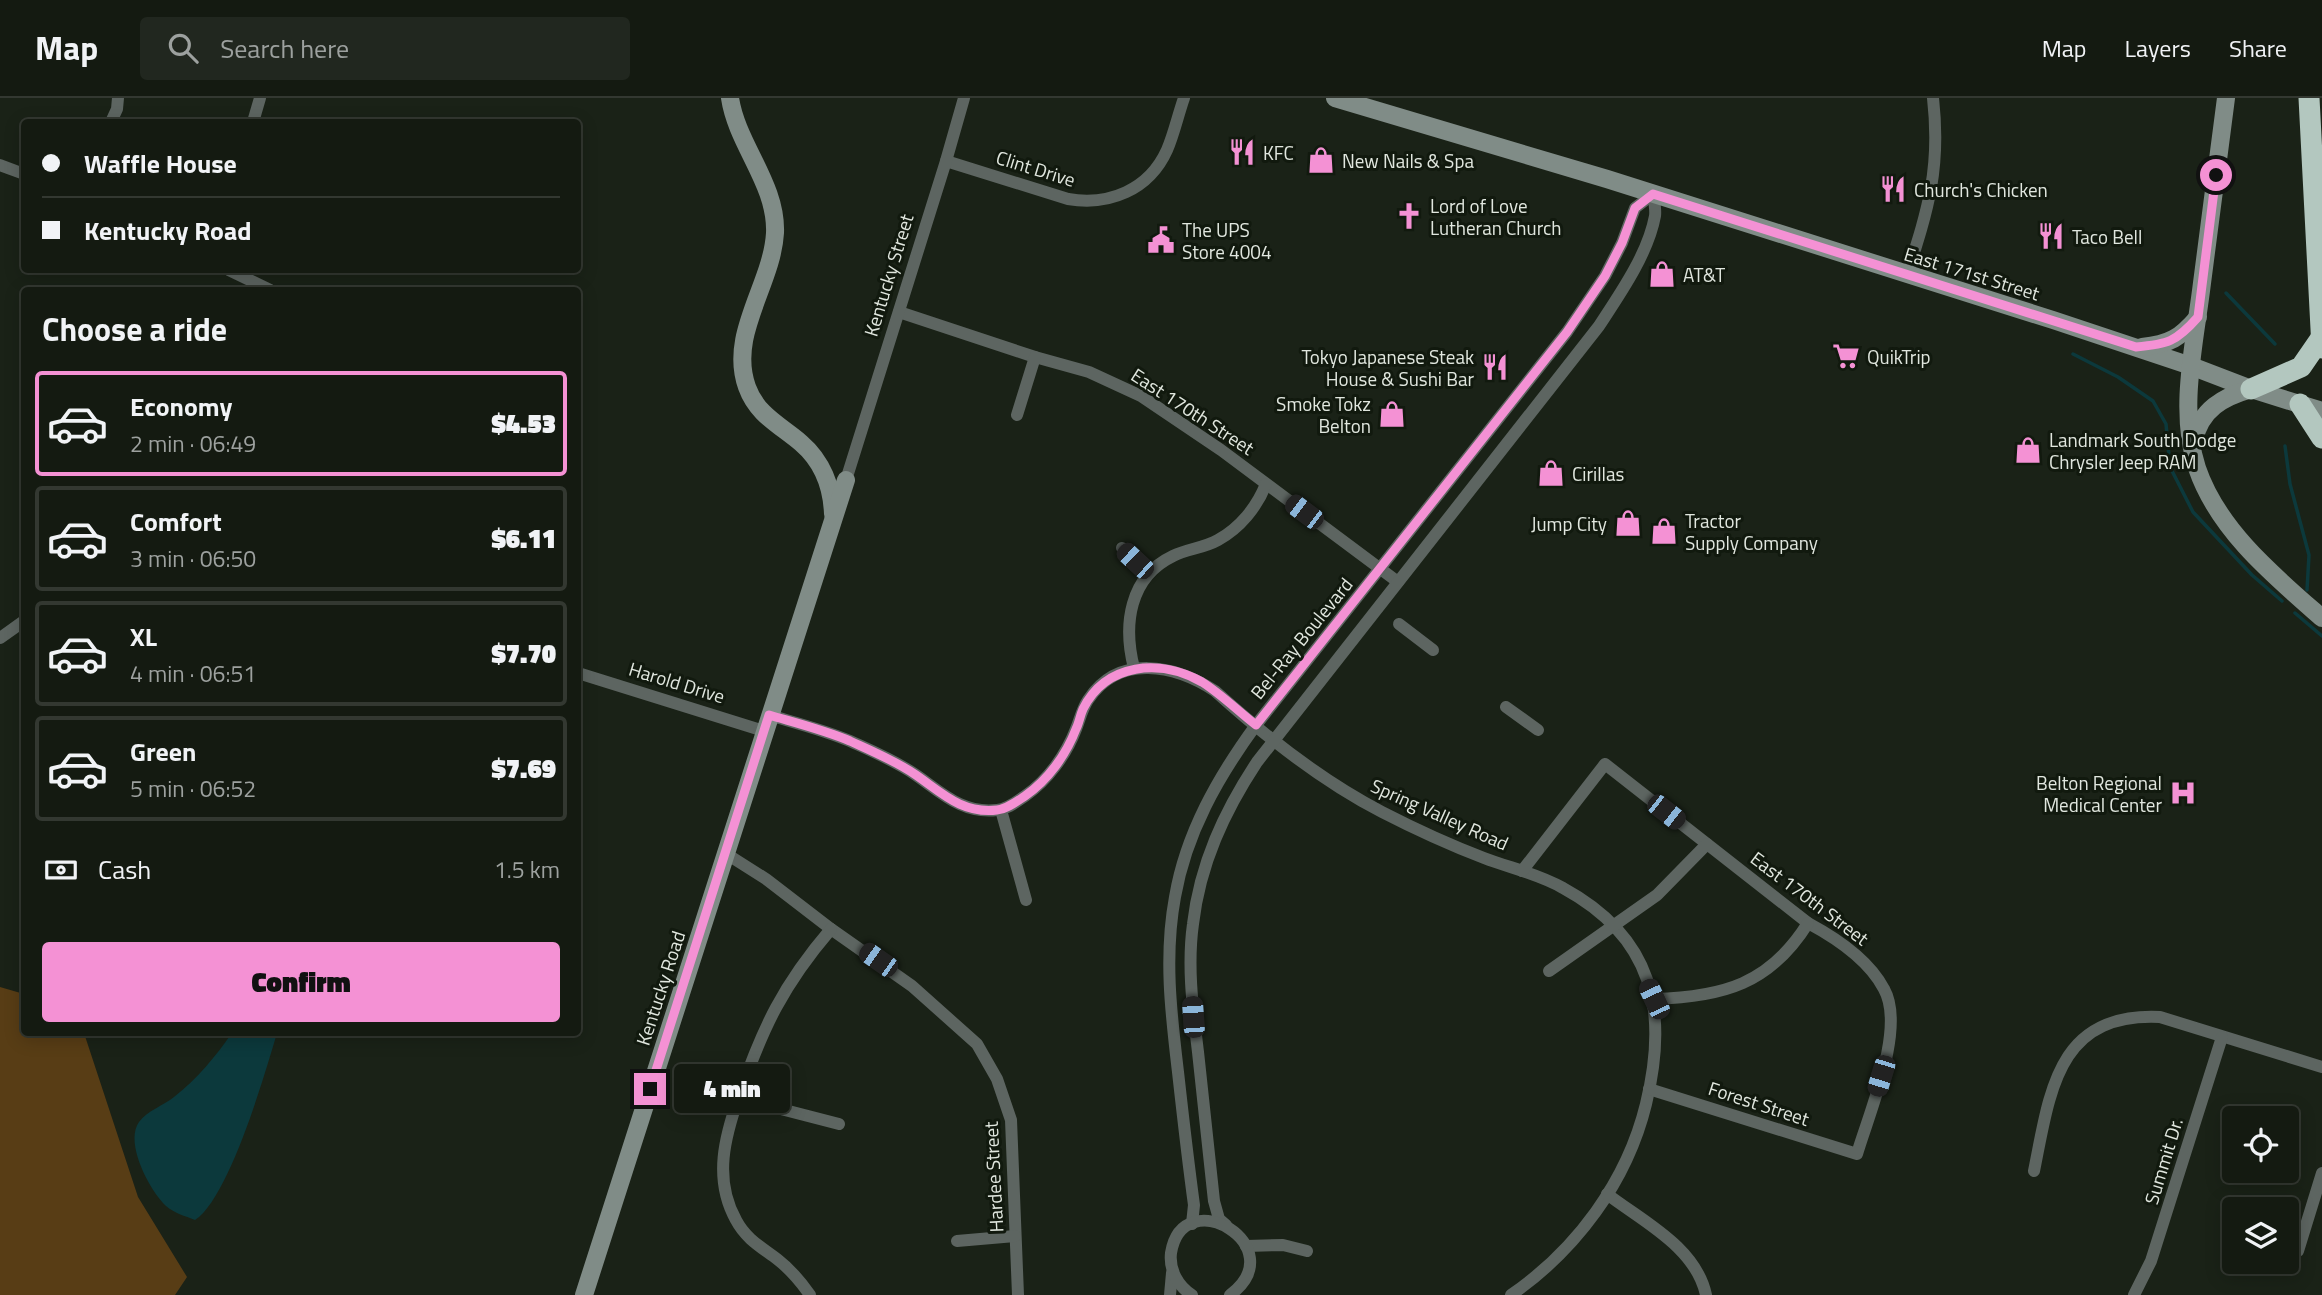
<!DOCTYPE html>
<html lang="en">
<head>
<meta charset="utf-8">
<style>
	:root { --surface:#141a11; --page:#21271f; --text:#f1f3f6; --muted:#9da19f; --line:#333831; --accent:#f491d4 }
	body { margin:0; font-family:"Titillium Web",sans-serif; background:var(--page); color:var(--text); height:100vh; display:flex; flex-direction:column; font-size:26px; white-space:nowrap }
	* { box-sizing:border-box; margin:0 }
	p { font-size:23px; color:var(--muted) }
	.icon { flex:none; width:38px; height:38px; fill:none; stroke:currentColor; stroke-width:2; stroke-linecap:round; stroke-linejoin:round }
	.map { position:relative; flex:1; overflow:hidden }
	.side { position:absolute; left:21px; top:189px; width:560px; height:749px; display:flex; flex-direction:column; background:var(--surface); border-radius:7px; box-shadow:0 4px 18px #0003,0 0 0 2px var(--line) }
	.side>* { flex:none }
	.guide { position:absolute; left:21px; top:21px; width:560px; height:154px; border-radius:7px; box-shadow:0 4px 18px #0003,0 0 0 2px var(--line); display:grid; align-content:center; height:154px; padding:0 21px; background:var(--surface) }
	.controls { position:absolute; left:2222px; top:1008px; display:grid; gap:14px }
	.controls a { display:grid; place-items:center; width:77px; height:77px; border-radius:7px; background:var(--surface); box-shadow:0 4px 18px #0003,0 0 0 2px var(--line); font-size:35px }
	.end { position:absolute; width:32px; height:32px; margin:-16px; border:9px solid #f491d4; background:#111; box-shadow:0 0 0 4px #111 }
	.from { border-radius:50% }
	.bubble { position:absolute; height:49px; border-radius:7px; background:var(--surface); box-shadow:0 4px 18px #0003,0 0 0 2px var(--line); font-size:23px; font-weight:800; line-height:49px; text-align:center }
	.car { position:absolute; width:21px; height:42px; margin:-21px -10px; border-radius:9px; box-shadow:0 0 5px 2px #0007; background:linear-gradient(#222 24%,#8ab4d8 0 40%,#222 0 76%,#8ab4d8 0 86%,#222 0) }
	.guide b { display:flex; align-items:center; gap:24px; height:66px; font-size:26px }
	.guide b+b { border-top:2px solid var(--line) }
	.guide i { width:18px; height:18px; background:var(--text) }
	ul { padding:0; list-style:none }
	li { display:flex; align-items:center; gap:21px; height:105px; margin:0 14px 10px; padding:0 7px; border:4px solid var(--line); border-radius:7px }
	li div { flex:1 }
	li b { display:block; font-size:26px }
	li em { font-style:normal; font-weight:800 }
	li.on { border-color:var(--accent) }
	li>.icon { width:63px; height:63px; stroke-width:1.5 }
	h2 { padding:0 21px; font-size:32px; line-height:84px }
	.pay { display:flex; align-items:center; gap:18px; height:77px; padding:0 21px; font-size:26px }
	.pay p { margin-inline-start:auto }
	.primary-button { display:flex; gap:14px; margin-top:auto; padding:14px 21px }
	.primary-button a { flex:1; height:80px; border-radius:7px; background:var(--accent); color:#111; font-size:28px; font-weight:800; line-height:80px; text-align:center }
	header { display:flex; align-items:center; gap:42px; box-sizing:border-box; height:98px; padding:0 35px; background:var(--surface); border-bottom:2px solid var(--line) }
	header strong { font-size:33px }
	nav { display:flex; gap:38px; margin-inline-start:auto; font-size:24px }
	.search { width:490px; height:63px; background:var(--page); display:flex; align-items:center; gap:18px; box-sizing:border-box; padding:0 24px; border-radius:7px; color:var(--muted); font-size:26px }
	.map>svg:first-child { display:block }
</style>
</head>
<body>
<header>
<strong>Map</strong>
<div class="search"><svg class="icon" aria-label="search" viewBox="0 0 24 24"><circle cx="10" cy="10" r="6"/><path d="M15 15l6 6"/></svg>Search here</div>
<nav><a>Map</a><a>Layers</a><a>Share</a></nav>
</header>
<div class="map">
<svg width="2322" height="1197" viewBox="0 0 2322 1197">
	<rect width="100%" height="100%" fill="#1a2217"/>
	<!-- green -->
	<path fill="#583d15" d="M0,889l24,7v38l60,1 54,164 49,80 -12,18h-175z"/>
	<!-- water -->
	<path fill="#0c393c" d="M232,935h45c-12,41 -48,165 -82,187 -10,-4 -21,-7 -29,-14 -16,-15 -42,-63 -27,-84 8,-11 25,-17 35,-25 23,-18 42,-41 58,-64z"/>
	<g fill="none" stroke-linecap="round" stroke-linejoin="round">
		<!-- stream -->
		<g stroke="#0c393c" stroke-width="3.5">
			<path d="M2226,195l49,51"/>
			<path d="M2073,256l45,23 35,24 13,23 4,43 23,45 59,63 30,26"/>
			<path d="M2285,348l5,38 19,71 -2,35"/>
			<path d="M2295,515l27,23"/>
		</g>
		<!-- street -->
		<g stroke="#5d6561" stroke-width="12">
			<path d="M111,24l6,-13 1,-11"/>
			<path d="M253,24l7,-24"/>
			<path d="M946,63l122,38c41,7 81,-9 99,-49 7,-16 11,-35 17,-52"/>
			<path d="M0,67l24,9"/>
			<path d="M229,172l41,20"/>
			<path d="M1907,177c21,-66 34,-106 26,-177"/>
			<path d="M899,214l136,45 54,15 52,24 80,54 177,132"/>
			<path d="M1017,317l18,-58"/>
			<path d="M842,386l4,-4 100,-319 18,-63"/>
			<path d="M1122,450l26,25"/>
			<path d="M1399,526l34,26"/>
			<path d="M0,540l24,-17"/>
			<path d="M1134,570c-11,-43 -5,-91 39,-112 14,-7 31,-8 45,-16 22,-12 39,-33 48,-56"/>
			<path d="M578,575l186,58"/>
			<path d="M1506,609l32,23"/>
			<path d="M769,617c27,8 55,15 81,26 22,10 46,20 66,34 26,18 46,39 81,35 11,-1 19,-8 28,-14 23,-16 41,-41 51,-67 4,-10 6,-20 12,-29 31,-47 87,-35 127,-9 51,46 107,90 167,121 33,17 68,33 102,46 26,10 55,16 79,30 90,49 106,122 83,216 -19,78 -70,146 -135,191"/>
			<path d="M1001,712l25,90"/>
			<path d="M725,755l41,26 65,50 81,57 65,58 20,35 14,41 7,175"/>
			<path d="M1522,773l83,-107 203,159c28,15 61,37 76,66 22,39 -15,124 -27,165l-208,-65"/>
			<path d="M1549,873l108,-76 50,-51"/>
			<path d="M1654,901c69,-2 116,-15 154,-76"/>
			<path d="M738,1000l101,26"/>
			<path d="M2034,1073c16,-79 23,-159 126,-154l162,50"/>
			<path d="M1607,1096c35,27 89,53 99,101"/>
			<path d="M1192,1126l2,-19c-6,-44 -11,-88 -16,-133 -7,-59 -14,-116 -3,-175 11,-64 43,-120 81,-172l311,-393 38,-56 17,-33 13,-35 18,-14"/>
			<path d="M1226,1127l-7,-6 -5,-18c-5,-50 -11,-99 -16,-149 -5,-42 -11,-85 -5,-128 7,-60 31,-112 64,-162l342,-436c21,-32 49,-72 56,-110 1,-7 -1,-15 -2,-22"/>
			<path d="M957,1143l58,-5"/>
			<path d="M1246,1148l37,-1 24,6"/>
			<path d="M2298,1153l24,-78"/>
			<path d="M810,1197c-9,-13 -20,-26 -33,-36 -16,-12 -31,-20 -41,-39 -23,-41 -11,-84 3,-124 24,-69 44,-111 92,-167"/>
			<path d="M1170,1197l2,-22"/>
			<path d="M1192,1197c-14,-9 -23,-25 -21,-42 12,-73 124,-6 59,42"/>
			<path d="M2134,1197l17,-34 71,-224"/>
		</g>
		<!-- secondary -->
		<g stroke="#808c87" stroke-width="18">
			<path d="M730,0c7,47 47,86 45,135 -3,52 -47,101 -28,154 10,28 33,38 54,56 21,18 31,44 32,71"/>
			<path d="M1335,0l272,81 446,141 138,46 60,23 71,22"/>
			<path d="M2226,0c-8,62 -16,123 -24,185 -7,59 -24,127 -5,185 21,62 77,108 125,150"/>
			<path d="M2142,249c28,-3 38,-9 56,-30"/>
			<path d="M2194,342c7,-31 29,-43 57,-51"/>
			<path d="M584,1197l262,-815"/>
		</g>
		<!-- highway -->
		<g stroke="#b3c7bf" stroke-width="21">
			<path d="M2309,0l13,250"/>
			<path d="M2251,291l50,-22 20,-29"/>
			<path d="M2300,306l22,34"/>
		</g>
	</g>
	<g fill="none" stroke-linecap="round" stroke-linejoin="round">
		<!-- route -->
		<path stroke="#f491d4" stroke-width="9" d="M650,991l119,-374c27,8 55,15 81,26 22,10 46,20 66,34 26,18 46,39 81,35 10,-1 19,-8 28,-14 23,-16 41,-41 51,-67 3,-6 4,-13 7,-20 23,-46 77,-51 119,-27 19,12 36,29 54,43l311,-393 38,-56 17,-33 13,-35 18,-14 483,153c32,-3 40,-5 62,-30l18,-142"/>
	</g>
	<!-- icons -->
	<defs>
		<symbol id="restaurant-bare" viewBox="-9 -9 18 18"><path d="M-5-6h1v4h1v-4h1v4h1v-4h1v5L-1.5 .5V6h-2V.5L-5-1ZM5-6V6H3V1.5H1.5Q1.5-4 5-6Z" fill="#f491d4" stroke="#11190e" stroke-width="2.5" paint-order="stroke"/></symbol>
		<symbol id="shop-bare" viewBox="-9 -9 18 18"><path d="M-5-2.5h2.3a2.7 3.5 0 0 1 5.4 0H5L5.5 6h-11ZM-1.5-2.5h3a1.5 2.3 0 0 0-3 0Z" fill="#f491d4" stroke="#11190e" stroke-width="2.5" paint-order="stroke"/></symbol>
		<symbol id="church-bare" viewBox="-9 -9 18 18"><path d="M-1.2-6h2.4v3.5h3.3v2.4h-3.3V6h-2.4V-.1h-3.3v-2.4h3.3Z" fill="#f491d4" stroke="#11190e" stroke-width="2.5" paint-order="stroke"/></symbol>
		<symbol id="civic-bare" viewBox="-9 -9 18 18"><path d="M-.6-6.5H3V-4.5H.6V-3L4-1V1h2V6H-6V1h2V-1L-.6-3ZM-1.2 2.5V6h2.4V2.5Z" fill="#f491d4" stroke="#11190e" stroke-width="2.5" paint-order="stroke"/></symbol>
		<symbol id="supermarket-bare" viewBox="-9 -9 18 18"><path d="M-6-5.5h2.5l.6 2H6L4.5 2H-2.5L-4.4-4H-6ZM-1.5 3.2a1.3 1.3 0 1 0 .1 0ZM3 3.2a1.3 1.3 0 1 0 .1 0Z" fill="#f491d4" stroke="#11190e" stroke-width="2.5" paint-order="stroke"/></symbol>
		<symbol id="hospital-bare" viewBox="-9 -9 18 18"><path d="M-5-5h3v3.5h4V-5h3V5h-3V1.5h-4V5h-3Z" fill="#f491d4" stroke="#11190e" stroke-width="2.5" paint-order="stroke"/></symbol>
	</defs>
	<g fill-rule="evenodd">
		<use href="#restaurant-bare" x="1223" y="35" width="38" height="38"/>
		<use href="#shop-bare" x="1302" y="43" width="38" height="38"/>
		<use href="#restaurant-bare" x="1874" y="72" width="38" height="38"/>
		<use href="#church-bare" x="1390" y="99" width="38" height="38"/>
		<use href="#restaurant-bare" x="2032" y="119" width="38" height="38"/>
		<use href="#civic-bare" x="1142" y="123" width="38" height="38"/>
		<use href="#shop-bare" x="1643" y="157" width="38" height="38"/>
		<use href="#supermarket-bare" x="1827" y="239" width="38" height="38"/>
		<use href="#restaurant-bare" x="1476" y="250" width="38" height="38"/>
		<use href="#shop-bare" x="1373" y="297" width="38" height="38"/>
		<use href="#shop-bare" x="2009" y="333" width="38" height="38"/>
		<use href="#shop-bare" x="1532" y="356" width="38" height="38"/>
		<use href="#shop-bare" x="1609" y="406" width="38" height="38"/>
		<use href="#shop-bare" x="1645" y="414" width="38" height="38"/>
		<use href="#hospital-bare" x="2164" y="676" width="38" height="38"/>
	</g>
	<g text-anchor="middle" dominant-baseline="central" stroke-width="6" stroke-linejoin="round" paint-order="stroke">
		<!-- poi labels -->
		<g font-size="19" fill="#e1e7df" stroke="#11190e" text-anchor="start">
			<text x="1263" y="54">KFC</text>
			<text x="1342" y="62">New Nails &amp; Spa</text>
			<text x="1914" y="91">Church's Chicken</text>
			<text x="1430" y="107">Lord of Love<tspan x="1430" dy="22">Lutheran Church</tspan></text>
			<text x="1182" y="131">The UPS<tspan x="1182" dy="22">Store 4004</tspan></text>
			<text x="2072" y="138">Taco Bell</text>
			<text x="1683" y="176">AT&amp;T</text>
			<text x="1474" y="258" text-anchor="end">Tokyo Japanese Steak<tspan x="1474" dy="22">House &amp; Sushi Bar</tspan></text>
			<text x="1867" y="258">QuikTrip</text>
			<text x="1371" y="305" text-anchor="end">Smoke Tokz<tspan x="1371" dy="22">Belton</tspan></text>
			<text x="2049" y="341">Landmark South Dodge<tspan x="2049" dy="22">Chrysler Jeep RAM</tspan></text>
			<text x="1572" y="375">Cirillas</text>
			<text x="1685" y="422">Tractor<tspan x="1685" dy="22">Supply Company</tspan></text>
			<text x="1607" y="425" text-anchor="end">Jump City</text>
			<text x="2162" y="684" text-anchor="end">Belton Regional<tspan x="2162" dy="22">Medical Center</tspan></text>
		</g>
		<!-- street labels -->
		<g font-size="19" fill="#e1e7df" stroke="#11190e">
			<text transform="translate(1036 70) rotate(17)">Clint Drive</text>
			<text transform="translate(1972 175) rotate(17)">East 171st Street</text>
			<text transform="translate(888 177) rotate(-73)">Kentucky Street</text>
			<text transform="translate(1193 313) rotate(33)">East 170th Street</text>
			<text transform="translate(1301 540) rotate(-51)">Bel-Ray Boulevard</text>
			<text transform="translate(677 584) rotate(17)">Harold Drive</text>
			<text transform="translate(1440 716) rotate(24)">Spring Valley Road</text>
			<text transform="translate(1810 800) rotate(37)">East 170th Street</text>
			<text transform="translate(660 890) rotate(-72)">Kentucky Road</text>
			<text transform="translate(1759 1005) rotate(18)">Forest Street</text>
			<text transform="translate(2163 1063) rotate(-73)">Summit Dr.</text>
			<text transform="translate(993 1079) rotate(-93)">Hardee Street</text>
		</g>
	</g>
</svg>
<div class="controls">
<a><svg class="icon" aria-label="locate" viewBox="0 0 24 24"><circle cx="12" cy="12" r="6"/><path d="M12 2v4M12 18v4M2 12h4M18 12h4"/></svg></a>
<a><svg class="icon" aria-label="layers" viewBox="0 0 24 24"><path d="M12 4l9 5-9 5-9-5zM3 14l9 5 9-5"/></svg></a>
</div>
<i class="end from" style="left:2216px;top:77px"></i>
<i class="end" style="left:650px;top:991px"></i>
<div class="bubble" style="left:674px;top:966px;width:116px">4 min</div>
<i class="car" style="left:1304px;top:414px;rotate:307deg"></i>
<i class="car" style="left:1135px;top:463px;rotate:313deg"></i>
<i class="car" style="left:1666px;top:714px;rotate:128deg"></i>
<i class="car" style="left:878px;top:862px;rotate:305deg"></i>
<i class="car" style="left:1654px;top:901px;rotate:335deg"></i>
<i class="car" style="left:1193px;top:919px;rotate:356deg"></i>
<i class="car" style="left:1881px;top:978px;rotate:197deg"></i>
<div class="guide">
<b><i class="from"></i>Waffle House</b>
<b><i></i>Kentucky Road</b>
</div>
<section class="side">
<h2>Choose a ride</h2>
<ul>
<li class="on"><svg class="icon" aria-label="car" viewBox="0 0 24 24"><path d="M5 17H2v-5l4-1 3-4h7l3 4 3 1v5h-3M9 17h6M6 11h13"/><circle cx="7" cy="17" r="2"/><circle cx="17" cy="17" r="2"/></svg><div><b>Economy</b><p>2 min · 06:49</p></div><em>$4.53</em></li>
<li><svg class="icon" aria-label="car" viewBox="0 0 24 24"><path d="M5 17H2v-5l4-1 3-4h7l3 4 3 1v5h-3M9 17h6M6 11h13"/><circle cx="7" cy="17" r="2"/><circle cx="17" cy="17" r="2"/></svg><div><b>Comfort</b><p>3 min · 06:50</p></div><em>$6.11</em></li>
<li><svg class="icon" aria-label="car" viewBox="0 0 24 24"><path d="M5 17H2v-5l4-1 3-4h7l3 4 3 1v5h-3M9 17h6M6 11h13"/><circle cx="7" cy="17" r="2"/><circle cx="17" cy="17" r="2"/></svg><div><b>XL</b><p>4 min · 06:51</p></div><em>$7.70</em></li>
<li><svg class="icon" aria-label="car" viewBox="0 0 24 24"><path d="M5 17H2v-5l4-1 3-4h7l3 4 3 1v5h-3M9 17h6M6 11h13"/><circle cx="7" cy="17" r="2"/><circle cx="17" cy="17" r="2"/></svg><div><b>Green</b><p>5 min · 06:52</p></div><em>$7.69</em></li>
</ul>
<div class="pay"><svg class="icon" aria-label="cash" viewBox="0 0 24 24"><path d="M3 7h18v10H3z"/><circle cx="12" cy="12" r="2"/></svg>Cash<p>1.5 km</p></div>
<div class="primary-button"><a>Confirm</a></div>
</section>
</div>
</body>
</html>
